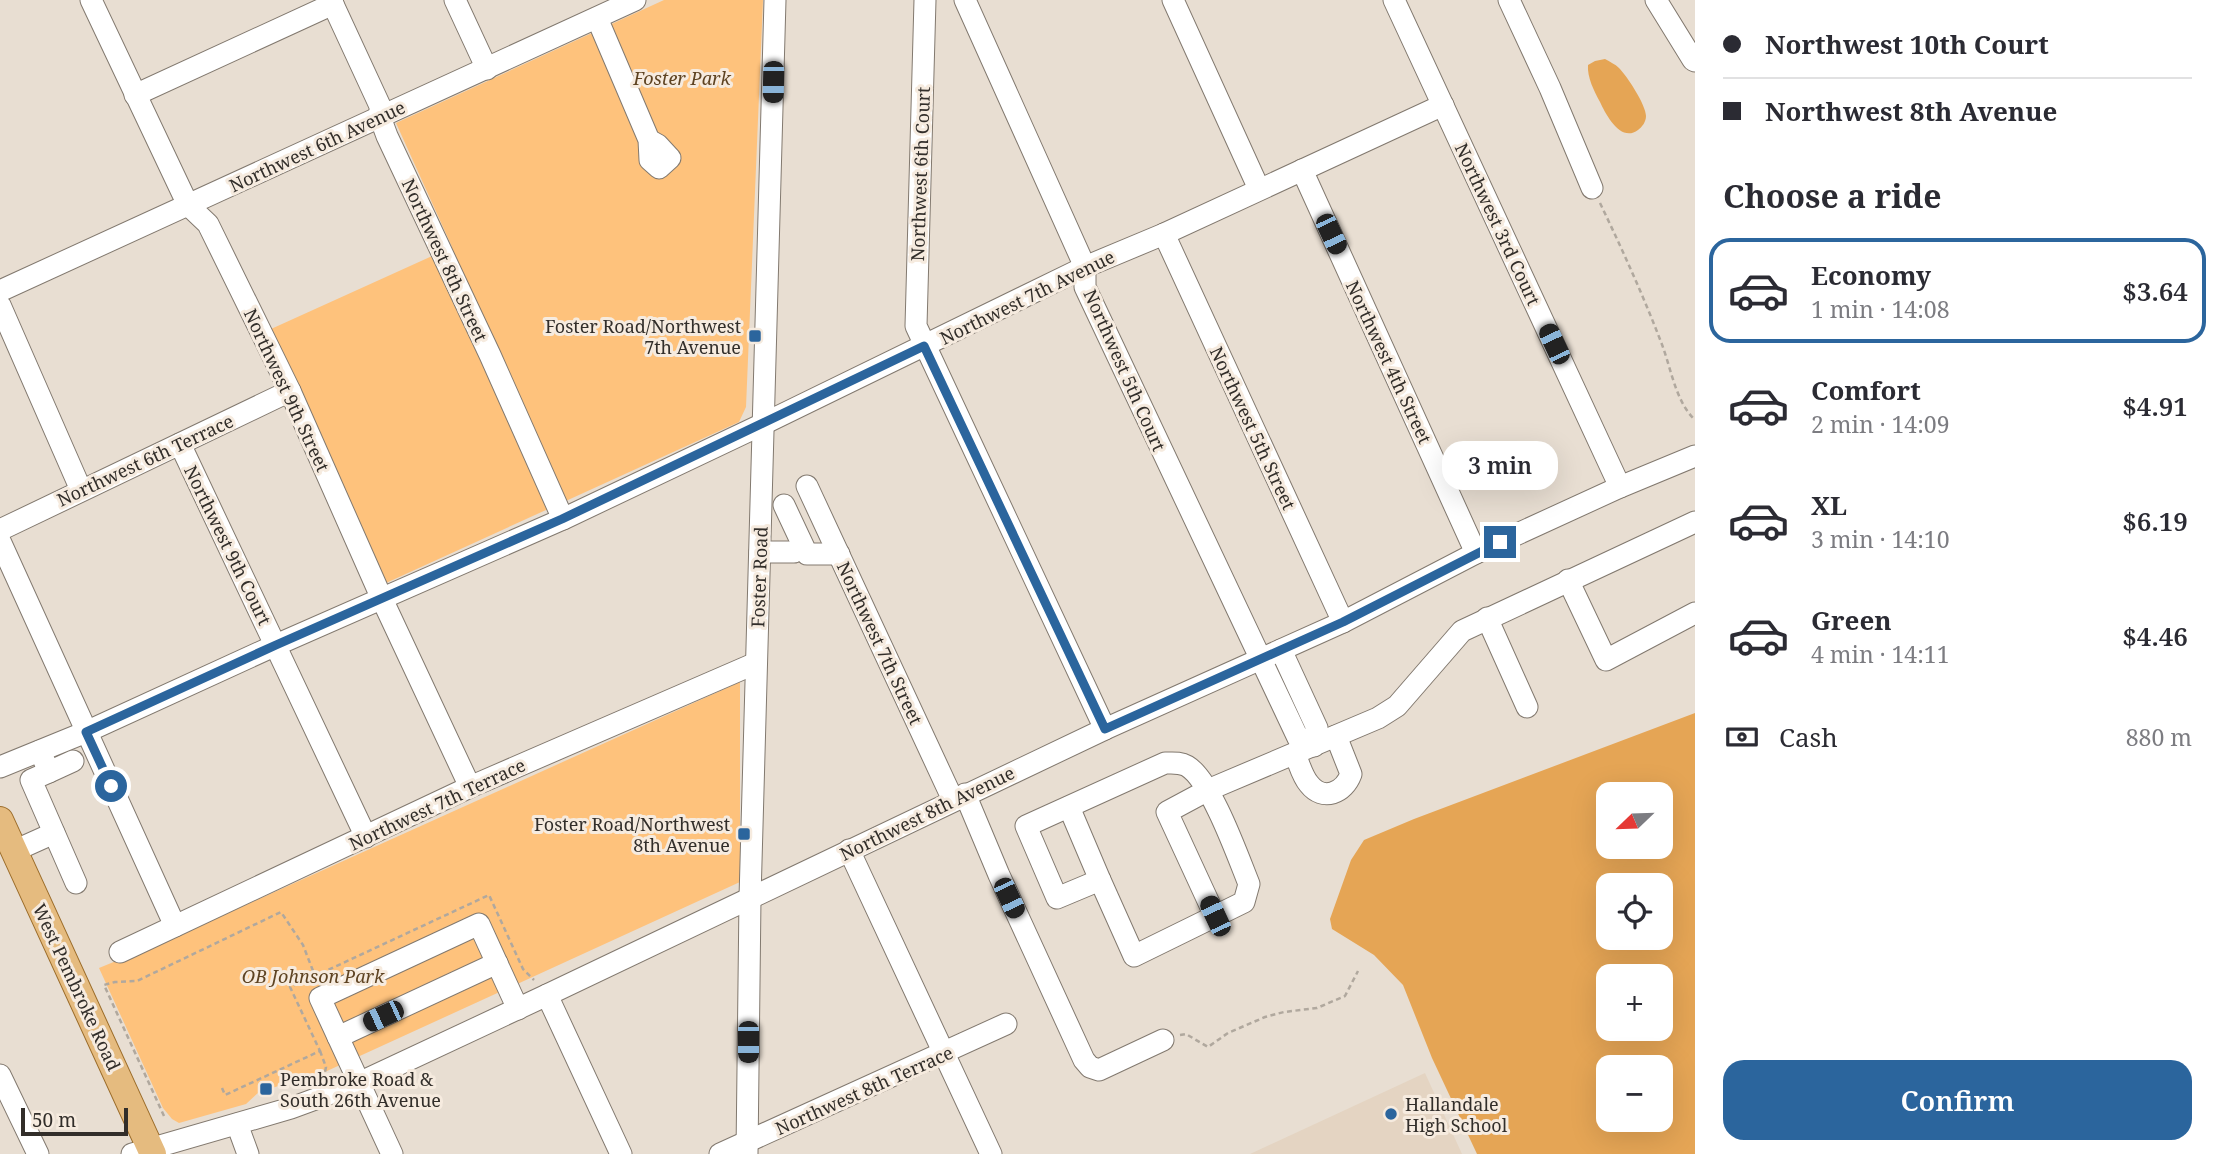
<!DOCTYPE html>
<html lang="en">
<head>
<meta charset="utf-8">
<style>
	:root { --surface:#fff; --page:#f7f7f7; --text:#2b2b33; --muted:#7c7c81; --line:#e1e1e2; --accent:#2b659d }
	body { margin:0; font-family:"Noto Serif",serif; background:var(--page); color:var(--text); height:100vh; display:flex; flex-direction:column; font-size:26px; white-space:nowrap }
	* { box-sizing:border-box; margin:0 }
	p { font-size:23px; color:var(--muted) }
	.icon { flex:none; width:38px; height:38px; fill:none; stroke:currentColor; stroke-width:2; stroke-linecap:round; stroke-linejoin:round }
	.map { position:relative; flex:1; overflow:hidden }
	.sheet { display:flex; flex-direction:column; background:var(--surface); width:525px }
	.sheet>* { flex:none }
	.guide { display:grid; align-content:center; height:154px; padding:0 28px; background:var(--surface) }
	.needle { width:46px; rotate:247deg }
	.controls { position:absolute; left:1596px; top:782px; display:grid; gap:14px }
	.controls a { display:grid; place-items:center; width:77px; height:77px; border-radius:14px; background:var(--surface); box-shadow:0 7px 28px #0002; font-size:35px }
	.scale { position:absolute; left:21px; bottom:18px; width:107px; box-sizing:border-box; padding-left:7px; border:4px solid #322e2a; border-top:0; font-size:19px; line-height:24px; white-space:nowrap; color:#322e2a; -webkit-text-stroke:5px #f6ebdf; paint-order:stroke }
	.end { position:absolute; width:32px; height:32px; margin:-16px; border:9px solid #2b659d; background:#fff; box-shadow:0 0 0 4px #fff }
	.from { border-radius:50% }
	.bubble { position:absolute; height:49px; border-radius:21px; background:var(--surface); box-shadow:0 7px 28px #0002; font-size:23px; font-weight:600; line-height:49px; text-align:center }
	.car { position:absolute; width:21px; height:42px; margin:-21px -10px; border-radius:9px; box-shadow:0 0 5px 2px #0007; background:linear-gradient(#222 24%,#8ab4d8 0 40%,#222 0 76%,#8ab4d8 0 86%,#222 0) }
	.guide b { display:flex; align-items:center; gap:24px; height:66px; font-size:26px }
	.guide b+b { border-top:2px solid var(--line) }
	.guide i { width:18px; height:18px; background:var(--text) }
	ul { padding:0; list-style:none }
	li { display:flex; align-items:center; gap:21px; height:105px; margin:0 14px 10px; padding:0 14px; border:4px solid transparent; border-radius:21px }
	li div { flex:1 }
	li b { display:block; font-size:26px }
	li em { font-style:normal; font-weight:600 }
	li.active { border-color:var(--accent) }
	li>.icon { width:63px; height:63px; stroke-width:1.5 }
	h2 { padding:0 28px; font-size:32px; line-height:84px }
	.pay { display:flex; align-items:center; gap:18px; height:77px; padding:0 28px; font-size:26px }
	.pay p { margin-inline-start:auto }
	.action { display:flex; gap:14px; margin-top:auto; padding:14px 28px }
	.action a { flex:1; height:80px; border-radius:21px; background:var(--accent); color:#fff; font-size:28px; font-weight:600; line-height:80px; text-align:center }
	main { display:flex; flex:1; min-height:0 }
	.map>svg:first-child { display:block }
</style>
</head>
<body>
<main>
<div class="map">
<svg width="1695" height="1154" viewBox="0 0 1695 1154">
	<rect width="100%" height="100%" fill="#e8ded2"/>
	<!-- built -->
	<path fill="#e4d4c2" d="M1425,1073l37,81h-212z"/>
	<!-- green -->
	<g fill="#fec27c">
		<path d="M664,0h99l-17,407 -7,15 -353,161 -115,-254 181,-82 -56,-124z"/>
		<path d="M740,682v200l-413,189 -68,21 -13,12 -67,19 -7,-4 -9,-11 -64,-140 78,-32z"/>
	</g>
	<!-- water -->
	<g fill="#e5a555" fill-rule="evenodd">
		<path d="M1605,59c5,3 10,5 14,9 8,8 27,37 27,48 0,6 -4,11 -8,14 -17,13 -32,-15 -38,-28 -6,-11 -13,-25 -12,-37l7,-4z"/>
		<path d="M1695,713v441h-218l-45,-96 -29,-73 -29,-30 -42,-26 -2,-10 21,-59 13,-20 50,-21zM1608,794h53v53h-53zM1608,886h53v52h-53zM1608,976h53v53h-53zM1608,1068h53v52h-53z"/>
	</g>
	<g fill="none" stroke-linecap="round" stroke-linejoin="round">
		<defs>
			<g id="minor">
				<path d="M91,0l97,205 20,19 82,167 92,208 88,188"/>
				<path d="M331,0l49,106v11l7,19 103,219 73,164"/>
				<path d="M455,0l32,69"/>
				<path d="M925,0l-9,326 189,403"/>
				<path d="M965,0l120,267v20l213,451 13,4"/>
				<path d="M1173,0l86,189"/>
				<path d="M1394,0l226,487"/>
				<path d="M1509,0l41,88 42,100"/>
				<path d="M1656,0l37,60 2,1"/>
				<path d="M597,18l52,122 1,20 9,8 11,-10 -12,-13 -9,-5"/>
				<path d="M135,95l198,-91"/>
				<path d="M1302,170l174,383"/>
				<path d="M1164,234l179,388"/>
				<path d="M0,291l635,-291"/>
				<path d="M0,305l81,185"/>
				<path d="M180,444l186,393"/>
				<path d="M807,486l146,314"/>
				<path d="M784,505l23,49h32"/>
				<path d="M0,530l290,-139"/>
				<path d="M0,541l175,385"/>
				<path d="M760,552h34"/>
				<path d="M1568,580l38,80 89,-47"/>
				<path d="M1487,618l40,89"/>
				<path d="M1281,650l36,78 -6,14 3,4"/>
				<path d="M40,751l9,21 -18,8 45,103"/>
				<path d="M1295,754c4,9 7,22 14,30 14,18 35,9 42,-10l-15,-38"/>
				<path d="M1165,763c8,0 15,-1 22,3 24,14 51,91 62,118l-5,18 -110,54 -34,-76 -43,18 -31,-72z"/>
				<path d="M0,767l86,-35 190,-87 287,-126 200,-95 322,-157 79,-33 279,-129"/>
				<path d="M49,772l24,-11"/>
				<path d="M965,794l34,81 85,185 6,7 9,3 64,-30"/>
				<path d="M1069,807l31,73"/>
				<path d="M849,850l142,304"/>
				<path d="M14,851l40,-18"/>
				<path d="M1215,916l-48,-104 41,-22 170,-72 19,-12 65,-75 233,-109"/>
				<path d="M120,952l350,-165 286,-124"/>
				<path d="M547,995l74,159"/>
				<path d="M338,1037l159,-74"/>
				<path d="M0,1075l38,79"/>
				<path d="M237,1124l11,30"/>
				<path d="M132,1154l159,-46 68,-25 188,-88 558,-266 238,-107 133,-69 144,-66 75,-31"/>
				<path d="M392,1154l-72,-156 159,-74 39,85"/>
				<path d="M720,1154l286,-130"/>
				<path d="M747,1154l3,-256 25,-898"/>
			</g>
			<path id="major" d="M0,820l153,334"/>
		</defs>
		<!-- minor casing -->
		<use href="#minor" stroke="#82796f" stroke-width="23"/>
		<!-- major casing -->
		<use href="#major" stroke="#9b6c2a" stroke-width="28"/>
		<!-- path -->
		<g stroke="#b0a89e" stroke-width="2.5" stroke-dasharray="5 3.5" stroke-linecap="butt">
			<path d="M1600,203c22,46 43,92 61,139 10,25 14,59 34,78"/>
			<path d="M1180,1035l6,-1 22,13 20,-14 37,-16 19,-5 33,-4 28,-12 13,-25"/>
			<path d="M320,1051l6,16 -2,10"/>
			<path d="M222,1088l3,7 95,-44 -30,-64 25,-11"/>
			<path d="M164,1116l-60,-131 11,-3 22,-1 144,-69 22,33 12,31 174,-81 34,74 11,11"/>
		</g>
		<!-- minor -->
		<use href="#minor" stroke="#fff" stroke-width="21"/>
		<!-- major -->
		<use href="#major" stroke="#e5bb7f" stroke-width="26"/>
	</g>
	<g fill="none" stroke-linecap="round" stroke-linejoin="round">
		<!-- route -->
		<path stroke="#2b659d" stroke-width="9" d="M111,786l-25,-54 190,-87 286,-126 362,-173 181,383 238,-107 157,-80"/>
	</g>
	<!-- markers -->
	<g fill="#2b659d" stroke="#f6ebdf" stroke-width="2.5">
		<rect x="748" y="329" width="14" height="14" rx="3.5"/>
		<rect x="737" y="827" width="14" height="14" rx="3.5"/>
		<rect x="259" y="1082" width="14" height="14" rx="3.5"/>
		<circle cx="1391" cy="1114" r="7"/>
	</g>
	<g text-anchor="middle" dominant-baseline="central" stroke-width="6" stroke-linejoin="round" paint-order="stroke">
		<!-- park labels -->
		<g font-size="18" font-style="italic" fill="#5e4322" stroke="#f6ebdf">
			<text x="682" y="78">Foster Park</text>
			<text x="313" y="976">OB Johnson Park</text>
		</g>
		<!-- street labels -->
		<g font-size="18" fill="#322e2a" stroke="#f6ebdf">
			<text transform="translate(317 146) rotate(-25)">Northwest 6th Avenue</text>
			<text transform="translate(920 174) rotate(-88)">Northwest 6th Court</text>
			<text transform="translate(1498 224) rotate(65)">Northwest 3rd Court</text>
			<text transform="translate(445 260) rotate(65)">Northwest 8th Street</text>
			<text transform="translate(1027 297) rotate(-26)">Northwest 7th Avenue</text>
			<text transform="translate(1389 362) rotate(65)">Northwest 4th Street</text>
			<text transform="translate(1125 370) rotate(66)">Northwest 5th Court</text>
			<text transform="translate(287 390) rotate(65)">Northwest 9th Street</text>
			<text transform="translate(1253 428) rotate(65)">Northwest 5th Street</text>
			<text transform="translate(145 460) rotate(-25)">Northwest 6th Terrace</text>
			<text transform="translate(228 545) rotate(64)">Northwest 9th Court</text>
			<text transform="translate(759 577) rotate(-88)">Foster Road</text>
			<text transform="translate(880 643) rotate(65)">Northwest 7th Street</text>
			<text transform="translate(437 804) rotate(-25)">Northwest 7th Terrace</text>
			<text transform="translate(927 813) rotate(-26)">Northwest 8th Avenue</text>
			<text transform="translate(77 987) rotate(65)">West Pembroke Road</text>
			<text transform="translate(864 1090) rotate(-24)">Northwest 8th Terrace</text>
		</g>
		<!-- poi labels -->
		<g font-size="18" fill="#322e2a" stroke="#f6ebdf" text-anchor="end">
			<text x="741" y="326">Foster Road/Northwest<tspan x="741" dy="21">7th Avenue</tspan></text>
			<text x="730" y="824">Foster Road/Northwest<tspan x="730" dy="21">8th Avenue</tspan></text>
			<text x="280" y="1079" text-anchor="start">Pembroke Road &amp;<tspan x="280" dy="21">South 26th Avenue</tspan></text>
			<text x="1405" y="1104" text-anchor="start">Hallandale<tspan x="1405" dy="21">High School</tspan></text>
		</g>
	</g>
</svg>
<div class="controls">
<a><svg class="needle" viewBox="-14 -14 28 28"><path d="M0-13l5 13h-10z" fill="#e53935"/><path d="M0 13l5-13h-10z" fill="#7c7c81"/></svg></a>
<a><svg class="icon" aria-label="locate" viewBox="0 0 24 24"><circle cx="12" cy="12" r="6"/><path d="M12 2v4M12 18v4M2 12h4M18 12h4"/></svg></a>
<a>+</a>
<a>−</a>
</div>
<div class="scale">50 m</div>
<i class="end from" style="left:111px;top:786px"></i>
<i class="end" style="left:1500px;top:542px"></i>
<div class="bubble" style="left:1442px;top:441px;width:116px">3 min</div>
<i class="car" style="left:773px;top:82px;rotate:181deg"></i>
<i class="car" style="left:1331px;top:234px;rotate:155deg"></i>
<i class="car" style="left:1554px;top:344px;rotate:335deg"></i>
<i class="car" style="left:1009px;top:898px;rotate:155deg"></i>
<i class="car" style="left:1215px;top:916px;rotate:335deg"></i>
<i class="car" style="left:383px;top:1016px;rotate:245deg"></i>
<i class="car" style="left:748px;top:1042px;rotate:180deg"></i>
</div>
<section class="sheet">
<div class="guide">
<b><i class="from"></i>Northwest 10th Court</b>
<b><i></i>Northwest 8th Avenue</b>
</div>
<h2>Choose a ride</h2>
<ul>
<li class="active"><svg class="icon" aria-label="car" viewBox="0 0 24 24"><path d="M5 17H2v-5l4-1 3-4h7l3 4 3 1v5h-3M9 17h6M6 11h13"/><circle cx="7" cy="17" r="2"/><circle cx="17" cy="17" r="2"/></svg><div><b>Economy</b><p>1 min · 14:08</p></div><em>$3.64</em></li>
<li><svg class="icon" aria-label="car" viewBox="0 0 24 24"><path d="M5 17H2v-5l4-1 3-4h7l3 4 3 1v5h-3M9 17h6M6 11h13"/><circle cx="7" cy="17" r="2"/><circle cx="17" cy="17" r="2"/></svg><div><b>Comfort</b><p>2 min · 14:09</p></div><em>$4.91</em></li>
<li><svg class="icon" aria-label="car" viewBox="0 0 24 24"><path d="M5 17H2v-5l4-1 3-4h7l3 4 3 1v5h-3M9 17h6M6 11h13"/><circle cx="7" cy="17" r="2"/><circle cx="17" cy="17" r="2"/></svg><div><b>XL</b><p>3 min · 14:10</p></div><em>$6.19</em></li>
<li><svg class="icon" aria-label="car" viewBox="0 0 24 24"><path d="M5 17H2v-5l4-1 3-4h7l3 4 3 1v5h-3M9 17h6M6 11h13"/><circle cx="7" cy="17" r="2"/><circle cx="17" cy="17" r="2"/></svg><div><b>Green</b><p>4 min · 14:11</p></div><em>$4.46</em></li>
</ul>
<div class="pay"><svg class="icon" aria-label="cash" viewBox="0 0 24 24"><path d="M3 7h18v10H3z"/><circle cx="12" cy="12" r="2"/></svg>Cash<p>880 m</p></div>
<div class="action"><a>Confirm</a></div>
</section>
</main>
</body>
</html>
